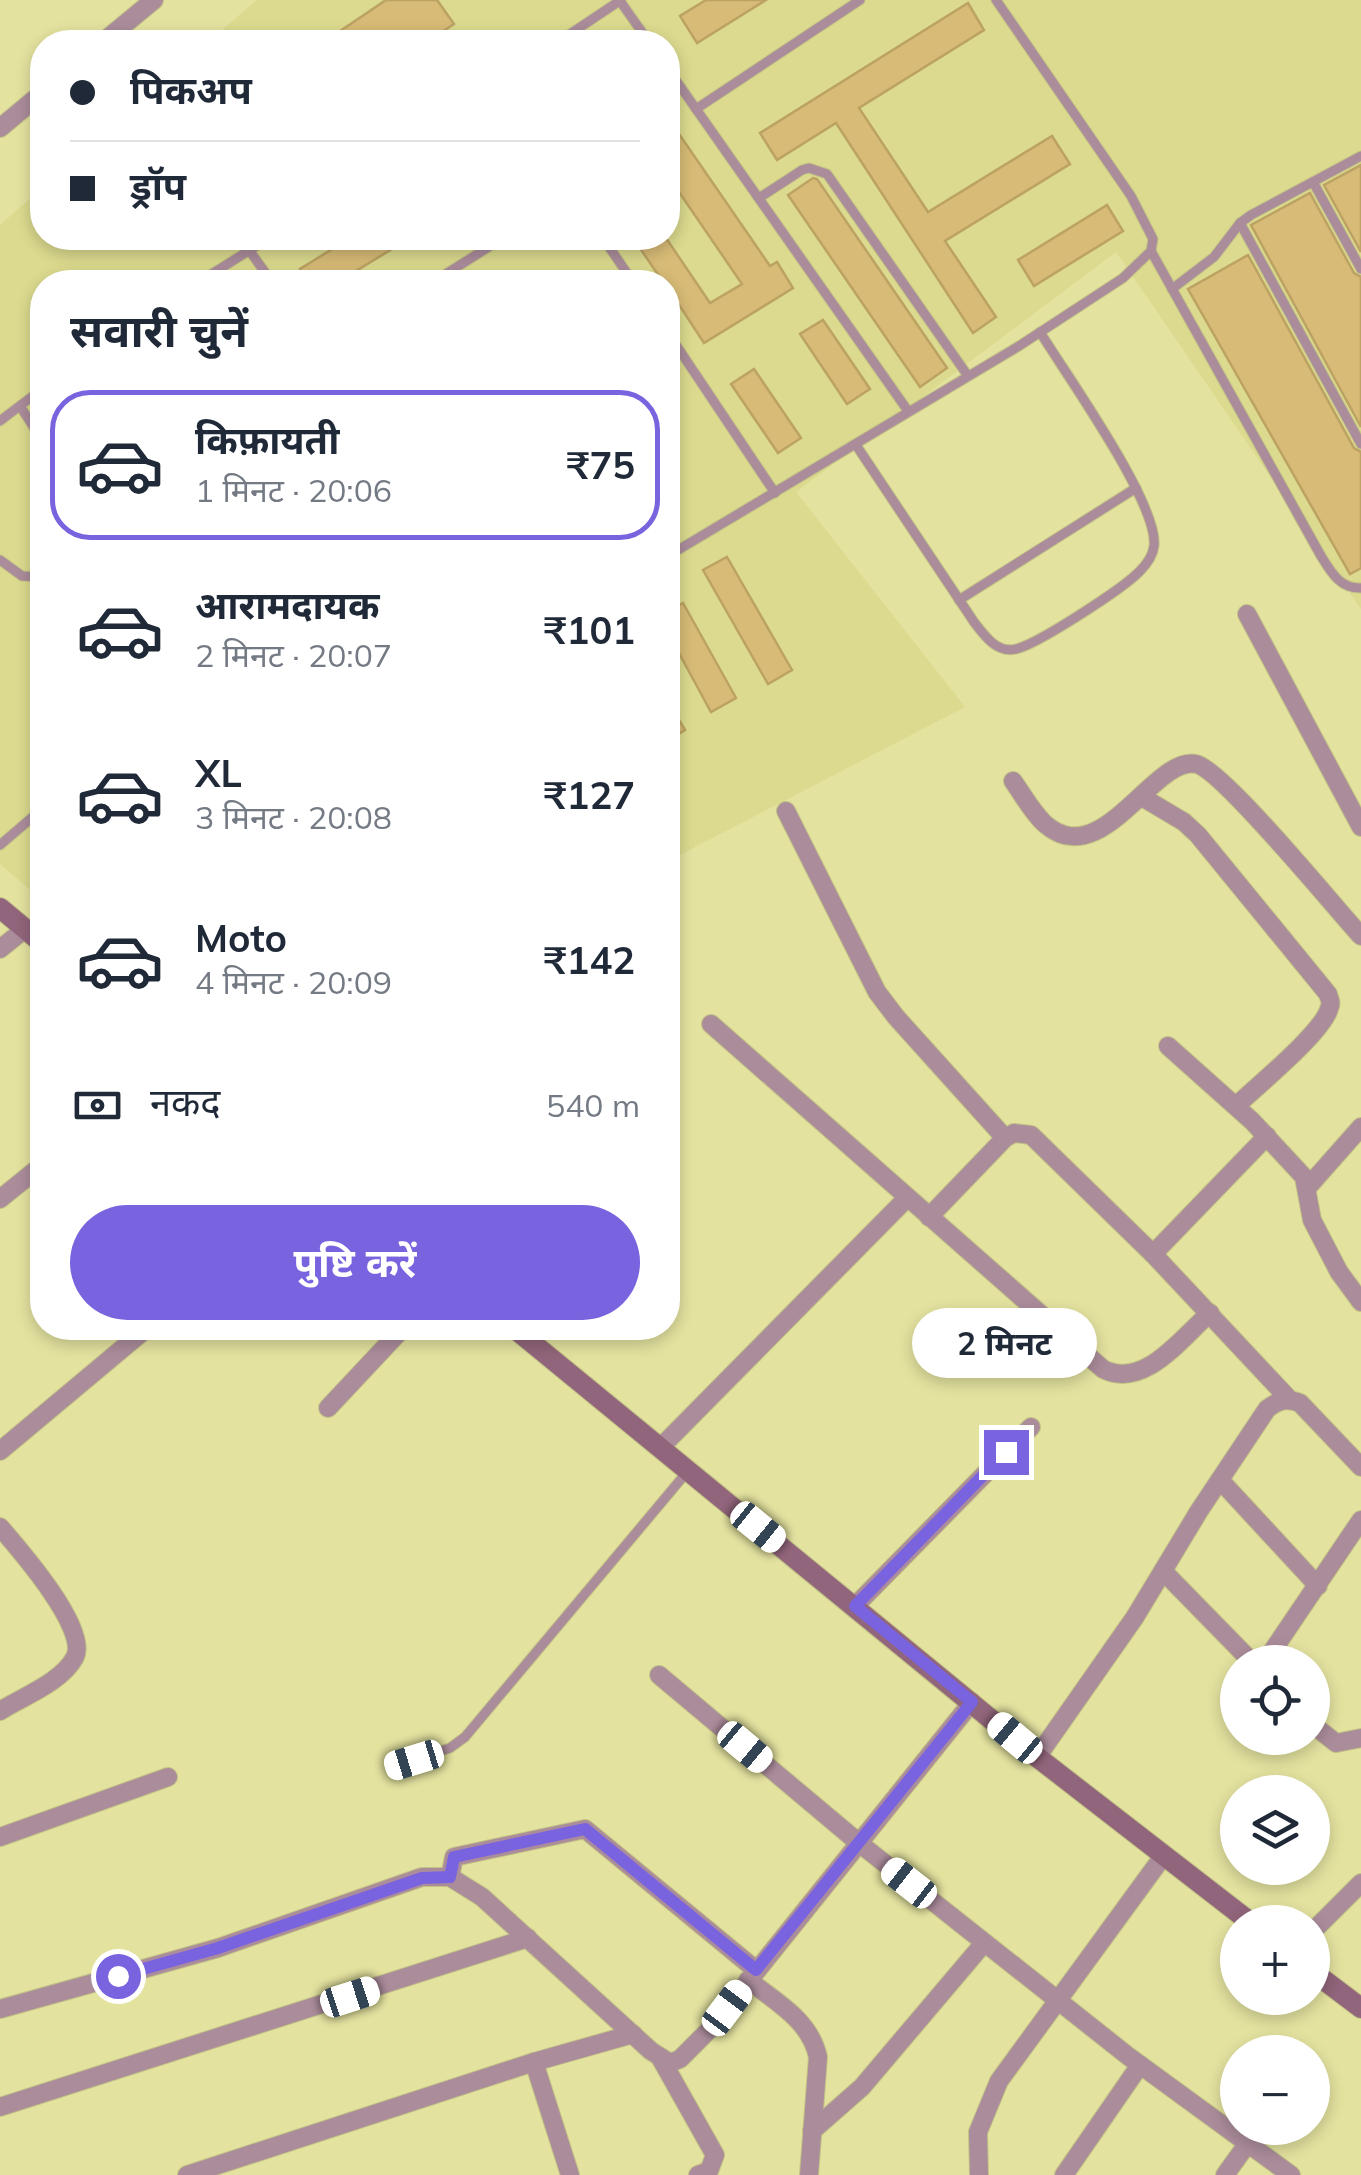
<!DOCTYPE html>
<html lang="hi">
<head>
<meta charset="utf-8">
<style>
	:root { --surface:#fff; --page:#f2f2f3; --text:#1f2937; --muted:#747a83; --line:#e0e1e3; --accent:#7963de }
	body { margin:0; font-family:Mulish,"Noto Sans Devanagari",sans-serif; background:var(--page); color:var(--text); height:100vh; display:flex; flex-direction:column; font-size:38px; white-space:nowrap }
	* { box-sizing:border-box; margin:0 }
	p { font-size:32px; color:var(--muted) }
	.icon { flex:none; width:55px; height:55px; fill:none; stroke:currentColor; stroke-width:2; stroke-linecap:round; stroke-linejoin:round }
	.map { position:relative; flex:1; overflow:hidden }
	.drawer { position:absolute; left:30px; top:270px; width:650px; height:1070px; display:flex; flex-direction:column; background:var(--surface); border-radius:40px; box-shadow:0 5px 15px #0003 }
	.drawer>* { flex:none }
	.hud { position:absolute; left:30px; top:30px; width:650px; height:220px; border-radius:40px; box-shadow:0 5px 15px #0003; display:grid; align-content:center; height:220px; padding:0 40px; background:var(--surface) }
	.tools { position:absolute; left:1220px; top:1645px; display:grid; gap:20px }
	.tools a { display:grid; place-items:center; width:110px; height:110px; border-radius:50%; background:var(--surface); box-shadow:0 5px 15px #0003; font-size:50px }
	.end { position:absolute; width:45px; height:45px; margin:-22px; border:12px solid #7963de; background:#fff; box-shadow:0 0 0 5px #fff }
	.from { border-radius:50% }
	.bubble { position:absolute; height:70px; border-radius:35px; background:var(--surface); box-shadow:0 5px 15px #0003; font-size:32px; font-weight:700; line-height:70px; text-align:center }
	.car { position:absolute; width:30px; height:60px; margin:-30px -15px; border-radius:12px; box-shadow:0 0 8px 2px #0007; background:linear-gradient(#fff 24%,#345 0 40%,#fff 0 76%,#345 0 86%,#fff 0) }
	.hud b { display:flex; align-items:center; gap:35px; height:95px; font-size:38px }
	.hud b+b { border-top:2px solid var(--line) }
	.hud i { width:25px; height:25px; background:var(--text) }
	ul { padding:0; list-style:none }
	li { display:flex; align-items:center; gap:30px; height:150px; margin:0 20px 15px; padding:0 20px; border:5px solid transparent; border-radius:40px }
	li div { flex:1 }
	li b { display:block; font-size:38px }
	li em { font-style:normal; font-weight:700 }
	li.on { border-color:var(--accent) }
	li>.icon { width:90px; height:90px; stroke-width:1.5 }
	h2 { padding:0 40px; font-size:45px; line-height:120px }
	.pay { display:flex; align-items:center; gap:25px; height:110px; padding:0 40px; font-size:38px }
	.pay p { margin-inline-start:auto }
	.button { display:flex; gap:20px; margin-top:auto; padding:20px 40px }
	.button a { flex:1; height:115px; border-radius:60px; background:var(--accent); color:#fff; font-size:40px; font-weight:700; line-height:115px; text-align:center }
	.map>svg:first-child { display:block }
</style>
</head>
<body>
<div class="map">
<svg width="1361" height="2175" viewBox="0 0 1361 2175">
	<rect width="100%" height="100%" fill="#e3e29f"/>
	<!-- built -->
	<path fill="#dbda8e" d="M257,0h1104v609l-245,-357 -320,240 169,215 -297,154v-579h-626v618l-42,-36v-639l42,-37v50h626v-196h-460z"/>
	<!-- building -->
	<g fill="#d7bb76" stroke="#bca263" stroke-width="2.5">
		<path d="M386,0h51l17,24 -27,18h-103z"/>
		<path d="M706,0h60l-69,43 -17,-27z"/>
		<path d="M968,3l16,27 -125,78 69,104 124,-76 18,28 -125,77 51,76 -23,16 -137,-210 -59,37 -17,-27z"/>
		<path d="M668,118l102,148 7,-4 16,26 -89,55 -36,-55v-6h-5l-30,-44h33l44,65 32,-19 -74,-108z"/>
		<path d="M1361,165v87l-37,-67z"/>
		<path d="M813,178l4,1 130,189 -27,19 -132,-192z"/>
		<path d="M1310,193l44,80 7,4v150l-110,-202z"/>
		<path d="M1107,205l16,26 -89,55 -16,-26z"/>
		<path d="M350,238h60l-72,44h-30l-8,-13z"/>
		<path d="M1248,255l106,193 7,4v116l-11,6 -162,-285z"/>
		<path d="M823,320l47,69 -23,15 -47,-70z"/>
		<path d="M754,369l47,69 -23,15 -47,-69z"/>
		<path d="M727,557l65,113 -24,14 -65,-114z"/>
		<path d="M683,603l53,95 -25,14 -43,-79v-21z"/>
		<path d="M668,701l17,29 -17,10z"/>
	</g>
	<g fill="none" stroke-linecap="round" stroke-linejoin="round">
		<defs>
			<g id="service">
				<path d="M620,1l29,41"/>
				<path d="M558,42l63,-42"/>
				<path d="M668,69l240,342"/>
				<path d="M696,109l164,-109"/>
				<path d="M1313,182l48,87"/>
				<path d="M759,198l43,-28 7,-2 18,6 141,202"/>
				<path d="M1240,223l121,221"/>
				<path d="M603,238l30,44"/>
				<path d="M249,250l23,32"/>
				<path d="M1151,251l170,305c10,16 19,33 40,32"/>
				<path d="M199,282l70,-44"/>
				<path d="M433,282l70,-44"/>
				<path d="M1172,289l42,-32 26,-34 11,-8 110,-59"/>
				<path d="M668,333l107,160"/>
				<path d="M20,406l22,34"/>
				<path d="M0,421l42,-32"/>
				<path d="M856,445l118,177c10,13 23,32 42,27 22,-5 106,-60 123,-77 7,-7 14,-16 15,-26 5,-42 -89,-173 -114,-214"/>
				<path d="M668,556l351,-210 104,-68 28,-27 2,-12 -22,-43 -135,-196"/>
				<path d="M0,560l22,16 20,1"/>
				<path d="M959,600l177,-112"/>
				<path d="M0,845l42,-36"/>
				<path d="M395,1766l55,-18 15,-11 222,-265"/>
			</g>
			<g id="minor">
				<path d="M103,42l51,-42"/>
				<path d="M0,128l42,-35"/>
				<path d="M1247,614l114,213"/>
				<path d="M1013,781c10,14 19,31 32,43 57,50 109,-69 151,-60 26,5 140,145 165,172"/>
				<path d="M1142,797l42,25 14,13 130,159c2,7 4,8 1,15 -7,24 -72,77 -93,97"/>
				<path d="M786,811l91,181 19,25 109,121"/>
				<path d="M0,949l25,-20"/>
				<path d="M711,1024l392,345c41,21 78,-31 107,-56"/>
				<path d="M1168,1046l84,75 52,56 8,43 27,52 22,30"/>
				<path d="M1307,1188l54,-61"/>
				<path d="M0,1199l42,-34"/>
				<path d="M929,1217l76,-79 9,-5 17,2 122,119 136,145"/>
				<path d="M1153,1254l114,-118"/>
				<path d="M328,1408l75,-80"/>
				<path d="M661,1447l246,-249"/>
				<path d="M0,1451l147,-123"/>
				<path d="M1220,1480l98,106"/>
				<path d="M0,1527c19,22 89,102 75,130 -13,25 -51,39 -75,54"/>
				<path d="M1163,1571l89,91"/>
				<path d="M855,1606l176,-179"/>
				<path d="M1265,1662l96,-142"/>
				<path d="M659,1675l200,168 269,213 163,119"/>
				<path d="M1312,1724l24,19 25,-5"/>
				<path d="M1037,1757l98,-140 64,-106 68,-102c12,-9 19,-11 33,-6l61,64"/>
				<path d="M0,1837l168,-60"/>
				<path d="M450,1877l4,-20 131,-28 171,141"/>
				<path d="M1312,1932l49,-49"/>
				<path d="M748,1980c28,22 62,40 70,77l-9,118"/>
				<path d="M0,2009l218,-61 204,-71h28l32,20 169,154 19,12 10,-4 31,-31 261,-326"/>
				<path d="M661,2059l54,96 -6,16 -11,4"/>
				<path d="M534,2062l36,113"/>
				<path d="M0,2107l528,-169"/>
				<path d="M812,2131l50,-44 122,-144"/>
				<path d="M187,2175l347,-113 99,-28"/>
				<path d="M979,2175l-1,-43 21,-51 165,-226"/>
				<path d="M1064,2175l76,-110"/>
				<path d="M1225,2175l23,-32"/>
			</g>
			<g id="secondary">
				<path d="M0,908l42,35"/>
				<path d="M514,1328l523,429 213,165"/>
				<path d="M1312,1971l49,37"/>
			</g>
		</defs>
		<!-- service casing -->
		<use href="#service" stroke="#c2c186" stroke-width="11"/>
		<!-- minor casing -->
		<use href="#minor" stroke="#c2c186" stroke-width="20"/>
		<!-- secondary casing -->
		<use href="#secondary" stroke="#c2c186" stroke-width="22"/>
		<!-- service -->
		<use href="#service" stroke="#ab8c9b" stroke-width="9"/>
		<!-- minor -->
		<use href="#minor" stroke="#ab8c9b" stroke-width="18"/>
		<!-- secondary -->
		<use href="#secondary" stroke="#91657b" stroke-width="20"/>
	</g>
	<g fill="none" stroke-linecap="round" stroke-linejoin="round">
		<!-- route -->
		<path stroke="#7963de" stroke-width="12" d="M118,1976l100,-28 204,-70 28,-1 4,-20 131,-28 171,141 216,-268 -117,-96 151,-154"/>
	</g>
</svg>
<div class="tools">
<a><svg class="icon" aria-label="locate" viewBox="0 0 24 24"><circle cx="12" cy="12" r="6"/><path d="M12 2v4M12 18v4M2 12h4M18 12h4"/></svg></a>
<a><svg class="icon" aria-label="layers" viewBox="0 0 24 24"><path d="M12 4l9 5-9 5-9-5zM3 14l9 5 9-5"/></svg></a>
<a>+</a>
<a>−</a>
</div>
<i class="end from" style="left:118px;top:1976px"></i>
<i class="end" style="left:1006px;top:1452px"></i>
<div class="bubble" style="left:912px;top:1308px;width:185px">2 मिनट</div>
<i class="car" style="left:758px;top:1527px;rotate:129deg"></i>
<i class="car" style="left:1015px;top:1738px;rotate:310deg"></i>
<i class="car" style="left:745px;top:1747px;rotate:130deg"></i>
<i class="car" style="left:414px;top:1760px;rotate:253deg"></i>
<i class="car" style="left:909px;top:1883px;rotate:308deg"></i>
<i class="car" style="left:350px;top:1997px;rotate:72deg"></i>
<i class="car" style="left:727px;top:2008px;rotate:37deg"></i>
<div class="hud">
<b><i class="from"></i>पिकअप</b>
<b><i></i>ड्रॉप</b>
</div>
<section class="drawer">
<h2>सवारी चुनें</h2>
<ul>
<li class="on"><svg class="icon" aria-label="car" viewBox="0 0 24 24"><path d="M5 17H2v-5l4-1 3-4h7l3 4 3 1v5h-3M9 17h6M6 11h13"/><circle cx="7" cy="17" r="2"/><circle cx="17" cy="17" r="2"/></svg><div><b>किफ़ायती</b><p>1 मिनट · 20:06</p></div><em>₹75</em></li>
<li><svg class="icon" aria-label="car" viewBox="0 0 24 24"><path d="M5 17H2v-5l4-1 3-4h7l3 4 3 1v5h-3M9 17h6M6 11h13"/><circle cx="7" cy="17" r="2"/><circle cx="17" cy="17" r="2"/></svg><div><b>आरामदायक</b><p>2 मिनट · 20:07</p></div><em>₹101</em></li>
<li><svg class="icon" aria-label="car" viewBox="0 0 24 24"><path d="M5 17H2v-5l4-1 3-4h7l3 4 3 1v5h-3M9 17h6M6 11h13"/><circle cx="7" cy="17" r="2"/><circle cx="17" cy="17" r="2"/></svg><div><b>XL</b><p>3 मिनट · 20:08</p></div><em>₹127</em></li>
<li><svg class="icon" aria-label="car" viewBox="0 0 24 24"><path d="M5 17H2v-5l4-1 3-4h7l3 4 3 1v5h-3M9 17h6M6 11h13"/><circle cx="7" cy="17" r="2"/><circle cx="17" cy="17" r="2"/></svg><div><b>Moto</b><p>4 मिनट · 20:09</p></div><em>₹142</em></li>
</ul>
<div class="pay"><svg class="icon" aria-label="cash" viewBox="0 0 24 24"><path d="M3 7h18v10H3z"/><circle cx="12" cy="12" r="2"/></svg>नकद<p>540 m</p></div>
<div class="button"><a>पुष्टि करें</a></div>
</section>
</div>
</body>
</html>
